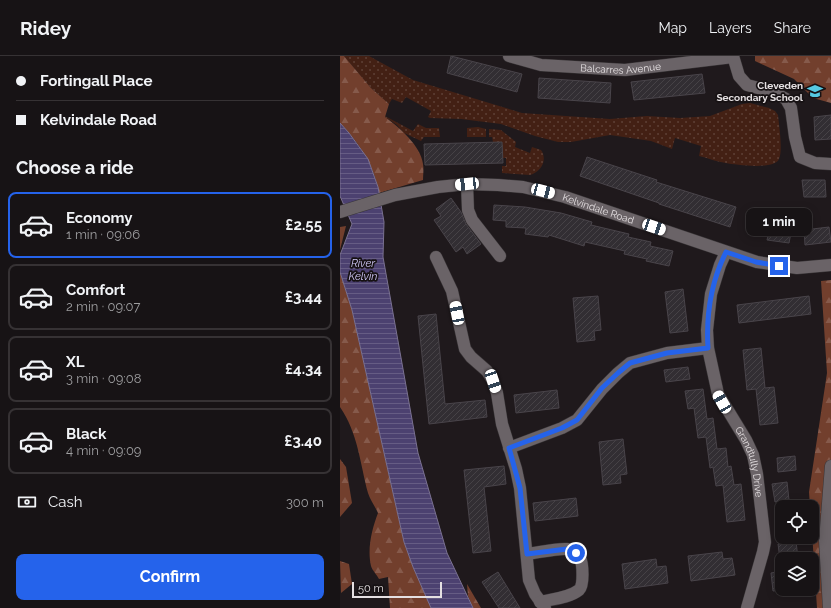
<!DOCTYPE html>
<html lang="en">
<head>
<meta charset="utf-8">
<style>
	:root { --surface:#171315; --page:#242022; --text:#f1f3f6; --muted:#9e9ea0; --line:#363234; --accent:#2563eb }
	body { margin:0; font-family:Raleway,sans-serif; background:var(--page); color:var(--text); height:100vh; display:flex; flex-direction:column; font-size:15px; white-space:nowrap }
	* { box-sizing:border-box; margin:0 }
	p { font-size:13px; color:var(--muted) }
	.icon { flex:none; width:22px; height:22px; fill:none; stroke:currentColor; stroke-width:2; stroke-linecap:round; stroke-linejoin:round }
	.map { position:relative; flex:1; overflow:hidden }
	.side { display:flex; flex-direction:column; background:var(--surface); width:340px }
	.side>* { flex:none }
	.hud { display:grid; align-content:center; height:88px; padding:0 16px; background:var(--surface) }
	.fabs { position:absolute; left:435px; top:444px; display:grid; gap:8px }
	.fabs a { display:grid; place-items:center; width:44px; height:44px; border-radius:8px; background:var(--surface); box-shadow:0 2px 10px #0003,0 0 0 1px var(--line); font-size:20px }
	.scale { position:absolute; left:12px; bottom:10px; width:90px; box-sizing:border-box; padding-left:4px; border:2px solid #e5e0e2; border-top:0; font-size:11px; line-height:14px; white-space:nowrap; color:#e5e0e2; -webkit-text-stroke:3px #161113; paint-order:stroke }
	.end { position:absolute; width:18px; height:18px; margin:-9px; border:5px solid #2563eb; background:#fff; box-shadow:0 0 0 2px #fff }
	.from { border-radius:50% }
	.bubble { position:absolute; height:28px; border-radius:8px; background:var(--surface); box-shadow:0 2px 10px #0003,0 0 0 1px var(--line); font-size:13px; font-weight:700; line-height:28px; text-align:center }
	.car { position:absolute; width:12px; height:24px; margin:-12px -6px; border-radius:5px; box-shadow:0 0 3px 1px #0007; background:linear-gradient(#fff 24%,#345 0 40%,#fff 0 76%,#345 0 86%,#fff 0) }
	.hud b { display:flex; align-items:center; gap:14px; height:38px; font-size:15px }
	.hud b+b { border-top:1px solid var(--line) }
	.hud i { width:10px; height:10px; background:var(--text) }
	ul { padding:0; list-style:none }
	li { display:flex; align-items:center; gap:12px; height:66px; margin:0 8px 6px; padding:0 8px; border:2px solid var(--line); border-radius:8px }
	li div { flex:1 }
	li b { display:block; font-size:15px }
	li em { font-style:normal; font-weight:700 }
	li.selected { border-color:var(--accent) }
	li>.icon { width:36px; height:36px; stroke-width:1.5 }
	h2 { padding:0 16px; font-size:18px; line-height:48px }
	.pay { display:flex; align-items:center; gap:10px; height:44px; padding:0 16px; font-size:15px }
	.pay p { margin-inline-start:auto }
	.action { display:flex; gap:8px; margin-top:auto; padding:8px 16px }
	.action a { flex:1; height:46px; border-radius:8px; background:var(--accent); color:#fff; font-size:16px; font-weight:700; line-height:46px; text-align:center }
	header { display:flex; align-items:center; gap:24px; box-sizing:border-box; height:56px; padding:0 20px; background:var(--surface); border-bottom:1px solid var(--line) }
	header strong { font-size:19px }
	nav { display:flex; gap:22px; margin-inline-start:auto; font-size:14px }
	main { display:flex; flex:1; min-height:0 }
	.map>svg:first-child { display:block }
</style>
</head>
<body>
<header>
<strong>Ridey</strong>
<nav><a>Map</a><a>Layers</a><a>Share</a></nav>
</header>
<main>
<section class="side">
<div class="hud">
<b><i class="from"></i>Fortingall Place</b>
<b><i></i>Kelvindale Road</b>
</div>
<h2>Choose a ride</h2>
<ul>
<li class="selected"><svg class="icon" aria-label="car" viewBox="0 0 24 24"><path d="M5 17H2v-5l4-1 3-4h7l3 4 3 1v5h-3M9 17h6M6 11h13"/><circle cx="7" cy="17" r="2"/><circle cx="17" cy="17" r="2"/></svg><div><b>Economy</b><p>1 min · 09:06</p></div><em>£2.55</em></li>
<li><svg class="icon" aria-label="car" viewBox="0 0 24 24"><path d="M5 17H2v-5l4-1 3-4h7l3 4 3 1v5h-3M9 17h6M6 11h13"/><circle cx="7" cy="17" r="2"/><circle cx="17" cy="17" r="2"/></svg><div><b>Comfort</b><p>2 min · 09:07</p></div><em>£3.44</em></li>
<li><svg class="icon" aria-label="car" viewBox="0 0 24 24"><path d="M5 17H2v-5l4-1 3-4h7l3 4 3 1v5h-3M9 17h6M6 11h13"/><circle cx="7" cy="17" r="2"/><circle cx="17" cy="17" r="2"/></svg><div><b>XL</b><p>3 min · 09:08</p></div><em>£4.34</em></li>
<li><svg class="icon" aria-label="car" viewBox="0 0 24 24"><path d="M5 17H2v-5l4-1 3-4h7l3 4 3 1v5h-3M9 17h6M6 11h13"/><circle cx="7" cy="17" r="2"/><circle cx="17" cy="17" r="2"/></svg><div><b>Black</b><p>4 min · 09:09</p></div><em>£3.40</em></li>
</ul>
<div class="pay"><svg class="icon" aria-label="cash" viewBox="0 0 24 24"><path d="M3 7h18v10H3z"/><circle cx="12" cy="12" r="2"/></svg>Cash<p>300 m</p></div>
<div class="action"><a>Confirm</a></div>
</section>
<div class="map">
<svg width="491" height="552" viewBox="0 0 491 552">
	<defs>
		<pattern id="green-dots" width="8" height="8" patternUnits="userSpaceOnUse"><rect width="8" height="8" fill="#432014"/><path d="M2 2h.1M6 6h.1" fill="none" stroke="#5e4036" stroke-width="1.8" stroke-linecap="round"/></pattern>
		<pattern id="forest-firs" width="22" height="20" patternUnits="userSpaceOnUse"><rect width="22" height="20" fill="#723f2d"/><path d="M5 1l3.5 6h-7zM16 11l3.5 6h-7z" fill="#865a4b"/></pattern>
		<pattern id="water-rules" width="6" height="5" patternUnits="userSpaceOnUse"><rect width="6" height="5" fill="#4c4170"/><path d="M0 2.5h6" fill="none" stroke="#665c84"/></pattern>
		<pattern id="building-hatch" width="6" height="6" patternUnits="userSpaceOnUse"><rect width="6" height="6" fill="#322e33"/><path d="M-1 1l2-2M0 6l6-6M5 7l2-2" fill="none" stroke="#464246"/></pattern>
	</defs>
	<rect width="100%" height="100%" fill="#1f191c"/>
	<!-- green -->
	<g fill="url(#green-dots)">
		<path d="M4,0h25l44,24 109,33 88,6 37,-3 33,2 30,-2 32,-12 8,-1 19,5 6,3 3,4c1,10 5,35 1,44 -4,11 -43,6 -53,4 -9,-1 -18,-5 -27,-7l2,-10 -26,-8 -3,11 -21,-8 -41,-6 -39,7h-13l-23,-6 -34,-12 -40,-5 -31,-1 -2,-1 3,-6 -25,-14 -4,6 -10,-4 -3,5 -18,-16z"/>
		<path d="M45,60l28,15 5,-7 8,4h13l1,9h-16l-3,4 -17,-8 -7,-8 -12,-8z"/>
		<path d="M138,71l8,2v8h-19v-9z"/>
		<path d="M149,73l12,1 15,12 -1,5 15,6 2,-6 9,3c7,10 0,22 -11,25l-28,-2v-7h4v-8h-3l-1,-16h-9l-1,-5h-3z"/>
	</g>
	<!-- forest -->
	<g fill="url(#forest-firs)">
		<path d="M0,0h4l27,32 18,16 -4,13c14,10 36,29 38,47 1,5 0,11 0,16l-44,13c-5,-28 -20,-50 -39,-70z"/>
		<path d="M415,0h76v47l-18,-5 -19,-19 -39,-18z"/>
		<path d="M6,170l-6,24v-23z"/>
		<path d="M0,216l12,38 52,232 9,25 18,41h-41l-2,-31 -9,2c-2,-4 -7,-9 -8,-13 -4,-18 1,-37 7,-53 -3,-7 -8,-13 -10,-20 -8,-30 -10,-60 -28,-86z"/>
		<path d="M491,224v328h-14l-5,-76v-25h-2l-1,-15 18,-119 -6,-92z"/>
		<path d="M0,403l6,8 6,36 -12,14z"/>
		<path d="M0,505l9,3 3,20 -11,9z"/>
		<path d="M127,528l14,24h-8l-5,-12z"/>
	</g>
	<!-- water -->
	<path fill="url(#water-rules)" stroke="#7a7192" d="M0,67l9,10 19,26 10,28 6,35 -1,35 35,196 29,100 26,55h-42l-18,-41 -9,-25 -52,-232 -12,-38v-17l12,-31 -12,-28z"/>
	<!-- building -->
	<g fill="url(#building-hatch)" stroke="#49444a">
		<path d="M111,0l71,18 -5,18 -70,-19z"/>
		<path d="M362,18l3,19 -71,7 -3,-18z"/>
		<path d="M199,22l72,5 -1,20 -72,-5z"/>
		<path d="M491,59v24l-16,1 -1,-23z"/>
		<path d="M162,86l1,21 -78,2 -1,-21z"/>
		<path d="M247,101l70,23 -1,2 80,25 -6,20 -71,-23v-1l-79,-27z"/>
		<path d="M462,124h23l1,17h-22z"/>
		<path d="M111,142l10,14 5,12 15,20 -14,10 -4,-7 -7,5 -22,-32 7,-4 -5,-7z"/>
		<path d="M154,149l31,2 36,6 31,9 -1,3 38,9 -1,3 23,5 -1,4 23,5 -4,15 -23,-5 1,-2 -23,-5 1,-3 -40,-9 -1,4 -35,-11 -1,2 -23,-3 1,-6 -20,-1v-6l-13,-1z"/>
		<path d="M431,168l21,4 -3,15 -22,-3z"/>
		<path d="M489,171l2,15 -26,3 -1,-15z"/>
		<path d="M343,233l5,42 -18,2 -5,-41z"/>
		<path d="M258,240l3,34 -7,1 1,9 -18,2 -4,-44z"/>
		<path d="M469,240l2,18 -72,9 -2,-18z"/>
		<path d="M96,258l9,90 40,-4 2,17 -58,7 -11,-108z"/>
		<path d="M421,292l4,40 9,-1 4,36 -18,2 -4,-36 -9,1 -4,-40z"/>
		<path d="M348,311l2,12 -24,3 -2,-12z"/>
		<path d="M363,333l4,30 6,-1 4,31 9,-1 2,19 3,-1 3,19 7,-1 4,36 -18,2 -4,-37 -7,1 -3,-19 -3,1 -4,-31 -8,1 -4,-30 -6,1 -3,-18z"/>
		<path d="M217,334l2,18 -43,5 -2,-18z"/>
		<path d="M283,383l4,35 -7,1 1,8 -18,2 -4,-43z"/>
		<path d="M455,400l1,14 -18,2 -1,-14z"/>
		<path d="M164,410l2,18 -22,3 7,64 -18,2 -9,-83z"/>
		<path d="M447,426l2,18 -14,2 -3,-18z"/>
		<path d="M236,442l2,18 -43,5 -2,-18z"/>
		<path d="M456,485l2,18h-18l-2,-15z"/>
		<path d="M382,496l1,7 9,-1 3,17 -44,6 -3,-25z"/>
		<path d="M316,503l1,8 9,-1 2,17 -43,6 -3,-25z"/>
		<path d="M442,515v19l-9,1 -2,-18z"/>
		<path d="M158,516l22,36h-21l-17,-26z"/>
	</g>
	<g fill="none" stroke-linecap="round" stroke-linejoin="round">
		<defs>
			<g id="minor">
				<path id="s1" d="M169,0l32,9 84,5 108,-13"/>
				<path d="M393,0l6,20 8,9 26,7 13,7 5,9 4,29 5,20 15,6 16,1"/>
				<path d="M127,128l1,26 4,10 28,36"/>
				<path id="s2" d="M0,156l55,-17 43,-8 29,-3 31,1 25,2 42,10 192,65 40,6 34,-3"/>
				<path id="s3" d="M386,196l-6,13 -9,29 -4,36 1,18 10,46 28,46 7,15 4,19 8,68 -2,10 -16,56"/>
				<path d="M96,201l16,34 13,58 6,8 16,14 6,10 4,12 5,31 14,45 4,19 9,92 6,14 10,14"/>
				<path d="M169,392l53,-20 15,-8 25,-31 16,-16 12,-10 37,-10 41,-5"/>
				<path d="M187,498c10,-1 30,-6 40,-5 5,1 11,4 13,9 3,6 4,27 -1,32 -10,8 -27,9 -39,12"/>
				<path d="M489,552l-4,-67 6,-75"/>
			</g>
		</defs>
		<!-- minor casing -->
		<use href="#minor" stroke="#393537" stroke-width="13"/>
		<!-- minor -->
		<use href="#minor" stroke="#6a6367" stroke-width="12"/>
	</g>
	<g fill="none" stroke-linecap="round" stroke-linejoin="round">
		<!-- route -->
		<path stroke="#2563eb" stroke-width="5" d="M236,497l-9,-4 -40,5 -7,-66 -11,-40 53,-20 15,-8 25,-32 16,-15 12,-10 37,-10 41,-5c-2,-33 3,-66 18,-96l30,10 23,4"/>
	</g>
	<!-- icons -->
	<defs>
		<symbol id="school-bare" viewBox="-9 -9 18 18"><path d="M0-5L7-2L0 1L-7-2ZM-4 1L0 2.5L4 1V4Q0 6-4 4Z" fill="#56c9e1" stroke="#161113" stroke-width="2.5" paint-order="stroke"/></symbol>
	</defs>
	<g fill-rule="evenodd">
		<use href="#school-bare" x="464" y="24" width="22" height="22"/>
	</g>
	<g text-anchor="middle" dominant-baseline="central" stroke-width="3.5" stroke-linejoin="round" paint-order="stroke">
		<!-- street labels -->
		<g font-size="10" fill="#e5e0e2" stroke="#161113">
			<text stroke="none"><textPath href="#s1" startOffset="113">Balcarres Avenue</textPath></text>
			<text stroke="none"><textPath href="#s2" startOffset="265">Kelvindale Road</textPath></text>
			<text stroke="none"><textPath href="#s3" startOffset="222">Grandtully Drive</textPath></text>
		</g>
		<!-- poi labels -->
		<g font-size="10" font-weight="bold" fill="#e5e0e2" stroke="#161113" text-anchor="end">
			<text x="463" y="29">Cleveden<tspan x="463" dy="12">Secondary School</tspan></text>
		</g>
		<!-- water labels -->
		<g font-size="11" font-style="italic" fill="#d1c9f7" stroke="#161113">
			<text x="23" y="207">River<tspan x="23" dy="13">Kelvin</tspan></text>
		</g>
	</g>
</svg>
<div class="fabs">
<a><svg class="icon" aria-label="locate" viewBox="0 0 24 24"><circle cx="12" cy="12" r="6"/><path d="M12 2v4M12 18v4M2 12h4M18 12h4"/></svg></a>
<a><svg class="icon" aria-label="layers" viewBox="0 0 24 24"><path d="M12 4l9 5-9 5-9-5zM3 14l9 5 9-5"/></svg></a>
</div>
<div class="scale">50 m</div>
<i class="end from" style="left:236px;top:497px"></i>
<i class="end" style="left:439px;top:210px"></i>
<div class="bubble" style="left:406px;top:152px;width:66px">1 min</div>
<i class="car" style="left:127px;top:128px;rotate:264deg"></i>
<i class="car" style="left:203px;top:135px;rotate:105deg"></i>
<i class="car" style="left:314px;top:171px;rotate:109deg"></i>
<i class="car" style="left:117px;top:257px;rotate:349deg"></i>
<i class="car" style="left:153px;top:325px;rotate:162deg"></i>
<i class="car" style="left:382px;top:346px;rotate:330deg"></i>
</div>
</main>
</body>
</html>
